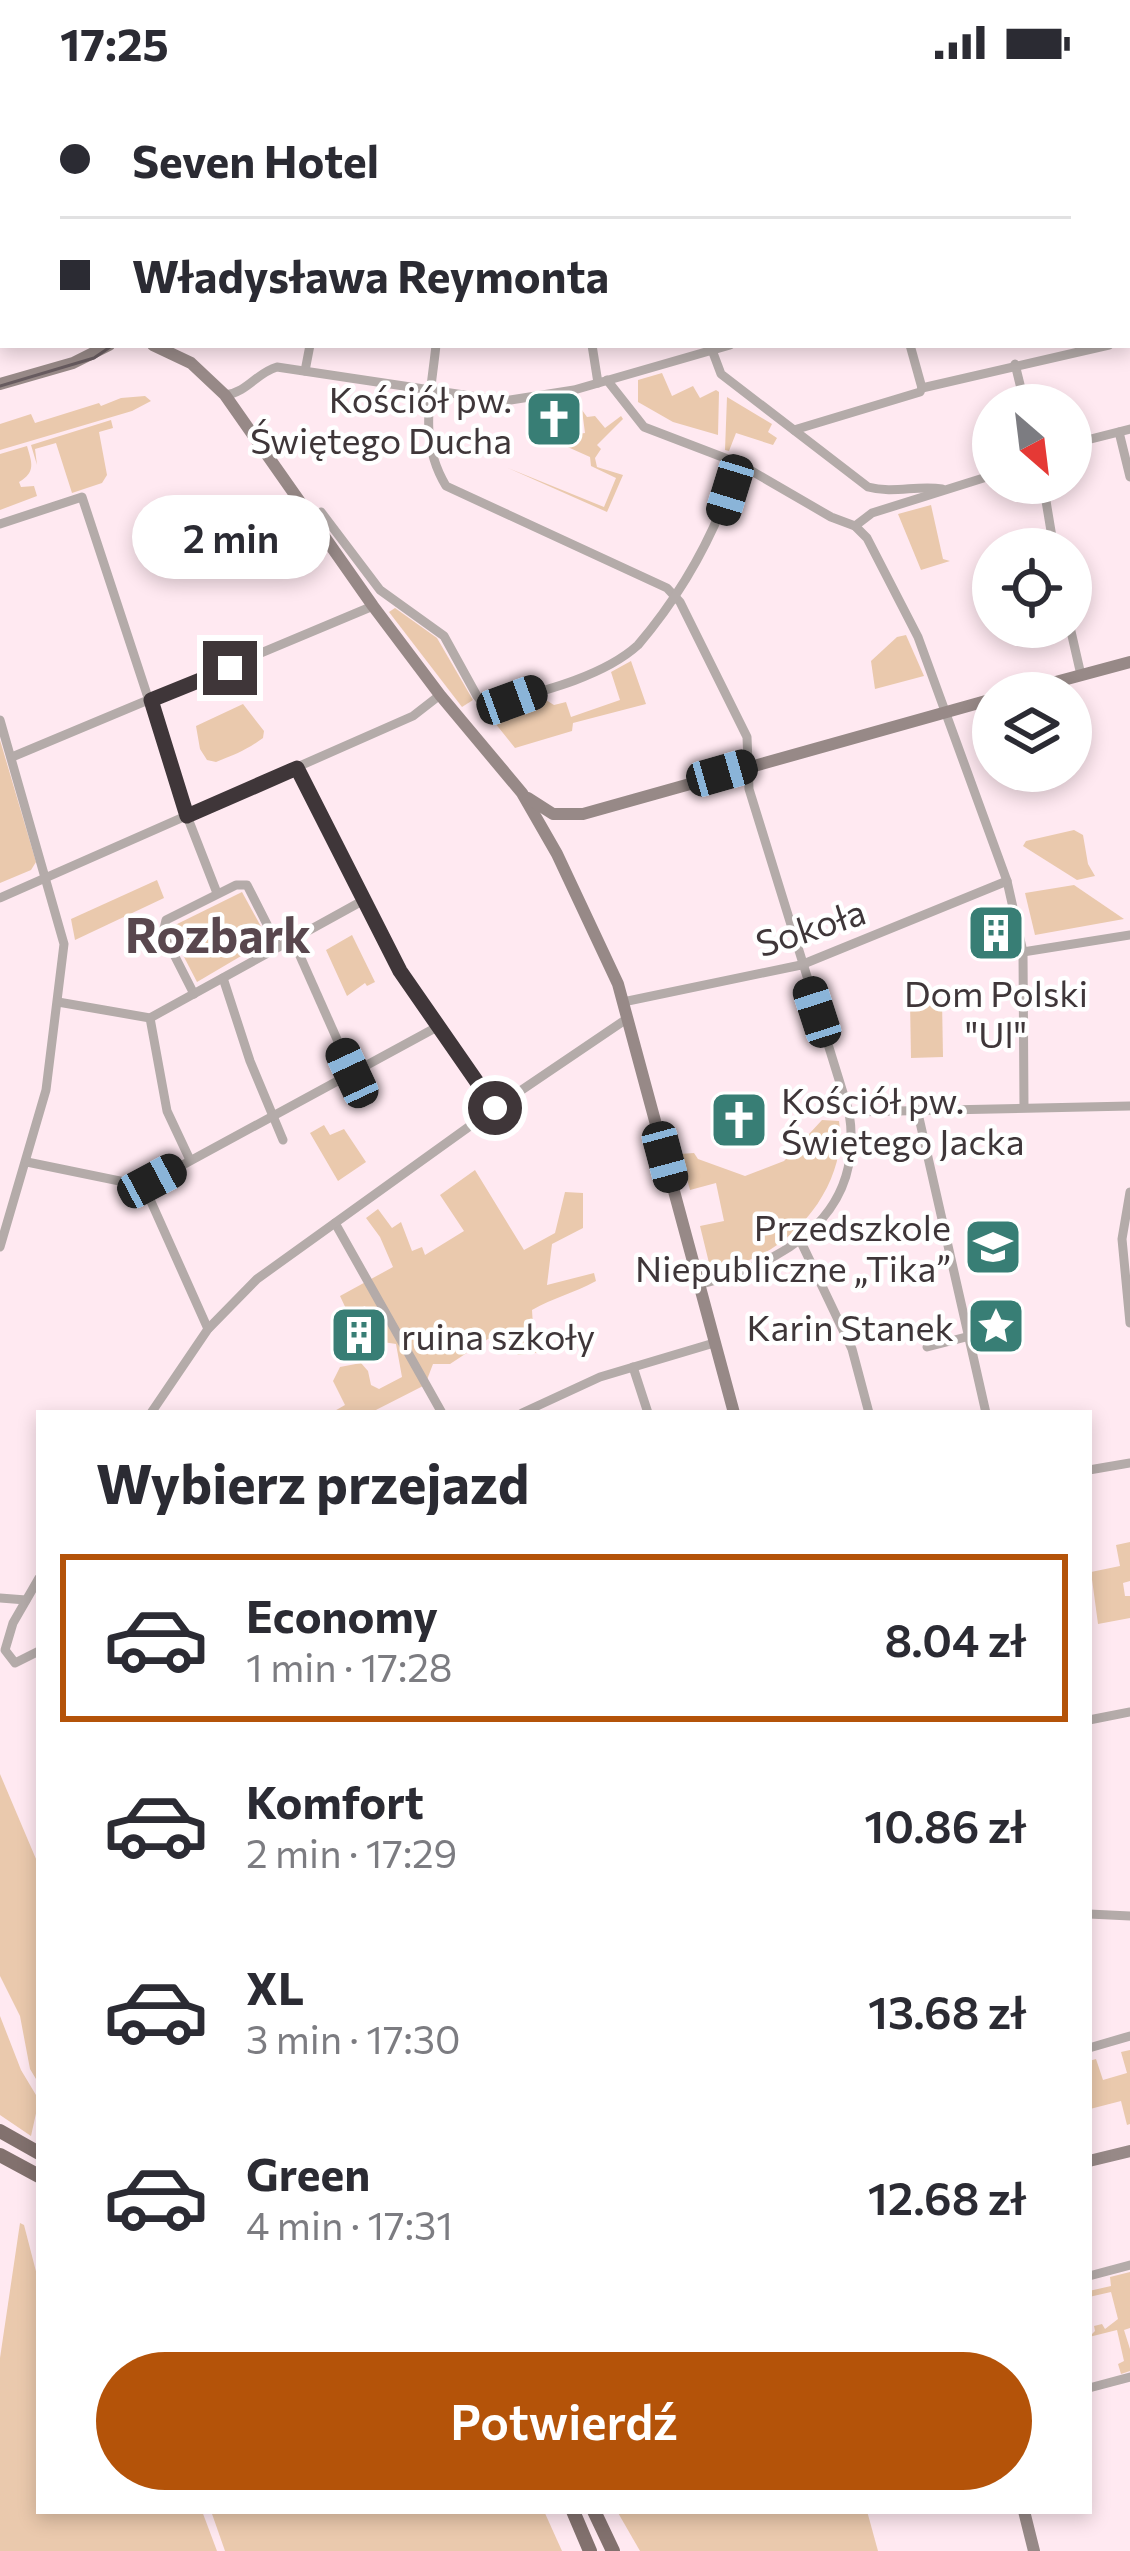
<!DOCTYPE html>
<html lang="pl">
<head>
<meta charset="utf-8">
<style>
	:root { --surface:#fff; --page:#f2f2f3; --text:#2b2b33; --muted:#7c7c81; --line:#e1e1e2; --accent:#b45309 }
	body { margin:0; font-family:Commissioner,sans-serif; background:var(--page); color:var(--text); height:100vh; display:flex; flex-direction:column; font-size:45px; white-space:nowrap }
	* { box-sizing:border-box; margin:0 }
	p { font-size:39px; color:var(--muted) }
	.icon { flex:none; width:66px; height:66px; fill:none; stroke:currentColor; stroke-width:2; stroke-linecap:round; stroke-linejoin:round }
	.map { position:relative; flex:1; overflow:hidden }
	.sheet { position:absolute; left:36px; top:1326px; width:1056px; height:1104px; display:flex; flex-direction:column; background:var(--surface); border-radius:0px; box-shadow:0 6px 18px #0003 }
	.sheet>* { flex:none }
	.hud { position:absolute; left:0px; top:0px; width:1131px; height:264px; box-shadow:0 6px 18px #0003; display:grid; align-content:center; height:264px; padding:0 60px; background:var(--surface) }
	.needle { width:78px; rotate:152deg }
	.controls { position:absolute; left:972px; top:300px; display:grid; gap:24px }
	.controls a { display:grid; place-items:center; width:120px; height:120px; border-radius:50%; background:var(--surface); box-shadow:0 6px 18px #0003; font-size:60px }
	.end { position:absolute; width:54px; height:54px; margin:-27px; border:15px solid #3f3639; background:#fff; box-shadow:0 0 0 6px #fff }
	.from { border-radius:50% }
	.bubble { position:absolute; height:84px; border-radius:42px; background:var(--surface); box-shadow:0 6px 18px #0003; font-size:39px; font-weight:600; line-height:84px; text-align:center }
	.car { position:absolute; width:36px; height:72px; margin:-36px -18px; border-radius:15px; box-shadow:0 0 9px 3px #0007; background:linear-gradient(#222 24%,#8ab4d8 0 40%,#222 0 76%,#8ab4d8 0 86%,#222 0) }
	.hud b { display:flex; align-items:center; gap:42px; height:114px; font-size:45px }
	.hud b+b { border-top:3px solid var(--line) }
	.hud i { width:30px; height:30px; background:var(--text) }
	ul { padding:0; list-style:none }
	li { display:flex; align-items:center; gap:36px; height:168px; margin:0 24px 18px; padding:0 36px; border:6px solid transparent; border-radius:0px }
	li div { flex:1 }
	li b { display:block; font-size:45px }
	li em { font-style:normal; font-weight:600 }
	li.current { border-color:var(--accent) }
	li>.icon { width:108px; height:108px; stroke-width:1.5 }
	h2 { padding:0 60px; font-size:54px; line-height:144px }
	.action { display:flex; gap:24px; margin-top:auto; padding:24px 60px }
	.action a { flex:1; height:138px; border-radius:72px; background:var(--accent); color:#fff; font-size:48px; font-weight:600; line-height:138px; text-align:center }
	.status { display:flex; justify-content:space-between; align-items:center; height:84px; padding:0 60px; background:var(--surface); direction:ltr }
	.status svg { height:33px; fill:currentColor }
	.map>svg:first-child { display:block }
</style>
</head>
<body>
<div class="status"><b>17:25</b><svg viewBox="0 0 49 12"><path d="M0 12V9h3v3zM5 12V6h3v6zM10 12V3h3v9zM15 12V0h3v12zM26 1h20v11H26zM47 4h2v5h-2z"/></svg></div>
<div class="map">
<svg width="1130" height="2467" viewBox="0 0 1130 2467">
	<rect width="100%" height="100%" fill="#ffe9f1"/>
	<!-- green -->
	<g fill="#eac9ad">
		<path d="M662,289l10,23 21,-10 7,12 16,-8 3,2 -1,43 -45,-13 -35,-20v-22z"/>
		<path d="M145,312l6,5 -19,10 -132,39v-26l31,-10 4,9 64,-20 2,3 20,-8z"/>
		<path d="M727,313l45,27 -4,8 9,6 -4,7 -37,-12 -7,18 -4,-1z"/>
		<path d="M538,322l-5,6 1,16 12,10 39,-5 -3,-23 5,7 8,-1 10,12 16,-12 2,3 -26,26 4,4 -6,9 2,9 26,8 -16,37 -99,-44 96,39 12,-29 -25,-12 -1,-9 -38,-17 -6,6 -12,-6 -4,-33z"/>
		<path d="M111,336l2,8 -14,4 8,43 -5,8 -30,10 -16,-50 -21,6 2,16 -6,-20z"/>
		<path d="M27,362c5,17 9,26 -8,36l2,5 13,-1 3,10 -37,14v-56z"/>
		<path d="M931,421l12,54 7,2 -29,9 -23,-56z"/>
		<path d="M395,524l42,30 36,62 -11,7 -73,-95z"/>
		<path d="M906,551l18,41 -49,13 -4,-28 26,-24z"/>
		<path d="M631,577l15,43 -73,19 -1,8 -57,17 -24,-30 50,-21 13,8 12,-3 5,15 49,-17 -9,-28z"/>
		<path d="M243,620l21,27 -1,7c-18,13 -27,16 -47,24l-9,-2 -7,-11 -4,-23z"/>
		<path d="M0,656l36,122 -5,8 -31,13z"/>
		<path d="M1074,746l9,5 5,29 7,12 -18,4 -54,-34 3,-5z"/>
		<path d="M157,796l7,18 -89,42 -4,-21z"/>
		<path d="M1074,801l50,34 -89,16 -10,-42z"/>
		<path d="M242,808l22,40 1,10 -68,40 -28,-54z"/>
		<path d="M352,851l23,47 -8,4 -2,-3 -18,13 -21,-46z"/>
		<path d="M910,916h32l1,57 -32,1z"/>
		<path d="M822,1036l17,1c11,68 -59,148 -129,146l-10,-41 24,-5 -8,-38 -26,7 -10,-36 14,-1 4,6 47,17 39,-15z"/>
		<path d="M324,1041l6,10 14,-6 22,33 -28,19 -28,-48z"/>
		<path d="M475,1086l49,80 31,-17 10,-41 18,1v35l-31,16 -5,41 47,-12 2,8c-22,12 -43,17 -64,29l1,16 15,21 -6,5 -24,3 -12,-14 -15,-4 -41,27h-17l-8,21 -55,28h-39l14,-8 -12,-24 7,-14 21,-4 7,8 3,14 8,4 23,-12 -6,-33 -13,-2 -18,-36 -17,7 -8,-17 53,-29 -13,-30 -14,-19 12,-9 14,19 9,-6 11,29 10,-4 3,8 39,-24 -24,-36z"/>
		<path d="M1130,1458v39l-7,2 2,13h5v22l-32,6 -7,-52 29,-6 -4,-21z"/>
		<path d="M0,1690l39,92v218l-9,-15 -10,-53 -20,-40z"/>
		<path d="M0,1932l21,54 18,30 -8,36 -31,-21z"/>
		<path d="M1130,1966v74l-3,1 -6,-24 -31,8 -1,-48 7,-2 7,21 24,-7 -6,-21z"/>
		<path d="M20,2139l4,2 15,58v228h163l15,40h-217v-193z"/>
		<path d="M1130,2188v56l-6,2 6,19v22l-9,3 -3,-10 6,-3 -7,-31 -28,7 6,-6 -1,-5 8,-2 3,5 13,-10 -7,-27 -22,5v-6l22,-5 -1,-9z"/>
		<path d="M211,2427h333l18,40h-337z"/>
		<path d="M617,2427h250l11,40h-238z"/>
	</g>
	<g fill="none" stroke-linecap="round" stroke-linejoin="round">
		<!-- street -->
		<g stroke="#b4aba9" stroke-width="9">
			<path d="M822,0l1,3"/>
			<path d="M988,0l1,3"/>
			<path d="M521,3l10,-3"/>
			<path d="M597,3v-3"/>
			<path d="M797,3l3,-3"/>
			<path d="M1128,38h2"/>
			<path d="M1128,150l2,-1"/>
			<path d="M1128,257h2"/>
			<path d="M436,261c-5,50 -18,95 10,141l221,102 13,14 67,135 2,52 100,323c17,104 -65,151 -151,173"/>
			<path d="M592,261l6,38"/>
			<path d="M910,261l12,43"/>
			<path d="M712,266l9,24 147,113c25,7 49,-2 74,2"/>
			<path d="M1015,280l10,41"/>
			<path d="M305,287l5,-26"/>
			<path d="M607,296l37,47 94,36 93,54 24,9 12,12 51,99 89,244 16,71 1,155"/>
			<path d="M225,311c23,-3 31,-22 52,-28l227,34 70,-11 156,-45"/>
			<path d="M794,346l126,-38 2,-4 187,-43"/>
			<path d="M1119,348l11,45"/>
			<path d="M1071,360l59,-15"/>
			<path d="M1043,399l11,66"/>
			<path d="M321,428l59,78 64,46 33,60 7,9 10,-1c46,-12 109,-27 144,-59 46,-54 79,-114 100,-182"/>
			<path d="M0,440l82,-27 105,319 30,77"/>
			<path d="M855,442l17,-13 121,-38"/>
			<path d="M1070,543l11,48"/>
			<path d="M0,636l64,224 -18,146 -46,157"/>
			<path d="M12,673l361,-151"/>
			<path d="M297,684l116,225 82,115"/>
			<path d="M0,814l413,-182 27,-21"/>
			<path d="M292,854l60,135"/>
			<path d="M1023,868l107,-17"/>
			<path d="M223,894l27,83 33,79"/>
			<path d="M194,910l-31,-61 3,-13 70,-35h11l31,61"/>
			<path d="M58,918l92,16 214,-118"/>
			<path d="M623,918l178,-37 206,-84"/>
			<path d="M150,934l17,93 23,49"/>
			<path d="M917,1025l69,304"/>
			<path d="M849,1028l281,-6"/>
			<path d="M27,1078l117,24 293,-159"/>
			<path d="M144,1102l64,143"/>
			<path d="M1130,1108l-8,47 8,84"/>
			<path d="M335,1139l107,190"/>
			<path d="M801,1158l51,107 17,64"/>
			<path d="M927,1263l43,-11"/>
			<path d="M633,1283l15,46"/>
			<path d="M151,1329l57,-84 49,-50 238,-171 133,-90"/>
			<path d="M522,1329l78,-36 114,-34"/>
			<path d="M1089,1386l41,-7"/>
			<path d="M39,1494l-26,45 -8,27 10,13 24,-12"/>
			<path d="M0,1514l26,2"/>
			<path d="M1089,1636l41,-8"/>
			<path d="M1089,1830l41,2"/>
			<path d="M1089,1964l41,-12"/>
			<path d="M1089,2192l41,-11"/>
			<path d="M1089,2304l41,-11"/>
		</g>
		<!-- secondary -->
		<g stroke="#978987" stroke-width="12">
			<path d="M265,3l3,-3"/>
			<path d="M0,65l3,3"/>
			<path d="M153,261l38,18 34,32 148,211 67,89 82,98 35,61 61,130 116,429"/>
			<path d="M0,300l73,-21 36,-18"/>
			<path d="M1015,609l115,-31"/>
			<path d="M528,714l25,16h30l410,-115"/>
			<path d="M1089,2077l41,-10"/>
			<path d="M1024,2427l10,40"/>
		</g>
		<!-- primary -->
		<g stroke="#82716e" stroke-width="14">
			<path d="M0,2047l39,22"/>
			<path d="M0,2071l39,21"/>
			<path d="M573,2427l17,40"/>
			<path d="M594,2427l19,40"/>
		</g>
		<!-- tram -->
		<g stroke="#675b5f" stroke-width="3">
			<path d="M512,3l10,-3"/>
			<path d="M0,302l94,-28 19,-13"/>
		</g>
		<!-- rail -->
		<g stroke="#675b5f" stroke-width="3" stroke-dasharray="24 12" stroke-linecap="butt">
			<path d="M59,3l4,-3"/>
			<path d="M0,54l3,-2"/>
		</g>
	</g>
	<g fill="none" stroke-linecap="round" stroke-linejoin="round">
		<!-- route -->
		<path stroke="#3f3639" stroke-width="15" d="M230,584l-79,32 36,116 110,-48 103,203 95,137"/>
	</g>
	<!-- icons -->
	<defs>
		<symbol id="church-square" viewBox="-11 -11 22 22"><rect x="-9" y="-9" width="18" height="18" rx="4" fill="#387e75" stroke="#fff"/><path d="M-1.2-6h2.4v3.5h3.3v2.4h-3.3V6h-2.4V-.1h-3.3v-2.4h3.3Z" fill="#fff"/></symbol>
		<symbol id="building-square" viewBox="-11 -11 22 22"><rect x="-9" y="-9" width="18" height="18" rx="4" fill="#387e75" stroke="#fff"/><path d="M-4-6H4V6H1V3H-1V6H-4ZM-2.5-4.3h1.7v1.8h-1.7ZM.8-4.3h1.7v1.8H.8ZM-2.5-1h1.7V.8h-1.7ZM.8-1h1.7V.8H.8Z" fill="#fff"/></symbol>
		<symbol id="school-square" viewBox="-11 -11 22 22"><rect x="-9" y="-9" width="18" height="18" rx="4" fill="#387e75" stroke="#fff"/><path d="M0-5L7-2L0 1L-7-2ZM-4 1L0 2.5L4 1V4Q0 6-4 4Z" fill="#fff"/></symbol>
		<symbol id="sight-square" viewBox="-11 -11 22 22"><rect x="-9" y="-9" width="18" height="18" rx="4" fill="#387e75" stroke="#fff"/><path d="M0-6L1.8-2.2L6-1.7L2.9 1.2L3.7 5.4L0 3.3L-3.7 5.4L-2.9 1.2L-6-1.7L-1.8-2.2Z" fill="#fff"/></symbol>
	</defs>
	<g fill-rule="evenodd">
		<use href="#church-square" x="521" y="302" width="66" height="66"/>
		<use href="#building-square" x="963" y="816" width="66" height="66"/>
		<use href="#church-square" x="706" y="1003" width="66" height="66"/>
		<use href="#school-square" x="960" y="1130" width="66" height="66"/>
		<use href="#sight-square" x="963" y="1209" width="66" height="66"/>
		<use href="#building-square" x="326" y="1218" width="66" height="66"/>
	</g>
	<g text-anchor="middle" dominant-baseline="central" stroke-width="9" stroke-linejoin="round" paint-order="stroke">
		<!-- poi labels -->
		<g font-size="36" fill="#3f3639" stroke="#fff" text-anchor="end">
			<text x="512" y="314">Kościół pw.<tspan x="512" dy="41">Świętego Ducha</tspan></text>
			<text x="996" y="908" text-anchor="middle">Dom Polski<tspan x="996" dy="41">"Ul"</tspan></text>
			<text x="781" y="1015" text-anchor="start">Kościół pw.<tspan x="781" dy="41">Świętego Jacka</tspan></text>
			<text x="951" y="1142">Przedszkole<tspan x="951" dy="41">Niepubliczne „Tika”</tspan></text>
			<text x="954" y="1242">Karin Stanek</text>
			<text x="401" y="1251" text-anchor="start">ruina szkoły</text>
		</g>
		<!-- street labels -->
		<g font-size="36" fill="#3f3639" stroke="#fff">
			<text transform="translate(810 842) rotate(-18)">Sokoła</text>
		</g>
		<!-- district labels -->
		<g font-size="48" font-weight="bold" fill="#59474e" stroke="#fff">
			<text x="218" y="849">Rozbark</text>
		</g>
	</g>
</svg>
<div class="controls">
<a><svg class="needle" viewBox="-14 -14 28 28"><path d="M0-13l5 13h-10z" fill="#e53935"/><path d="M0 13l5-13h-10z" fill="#7c7c81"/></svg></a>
<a><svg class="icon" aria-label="locate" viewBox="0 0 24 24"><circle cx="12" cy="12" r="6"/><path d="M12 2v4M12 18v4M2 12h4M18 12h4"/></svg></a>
<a><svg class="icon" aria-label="layers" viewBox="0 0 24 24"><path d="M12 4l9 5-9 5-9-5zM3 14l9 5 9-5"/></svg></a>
</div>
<i class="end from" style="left:495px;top:1024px"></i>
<i class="end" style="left:230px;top:584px"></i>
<div class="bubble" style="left:132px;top:411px;width:198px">2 min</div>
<i class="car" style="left:730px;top:406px;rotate:197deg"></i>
<i class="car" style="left:512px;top:616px;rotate:70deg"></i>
<i class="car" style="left:722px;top:689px;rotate:74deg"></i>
<i class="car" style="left:817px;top:928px;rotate:342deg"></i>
<i class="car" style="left:352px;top:989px;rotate:335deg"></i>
<i class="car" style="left:665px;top:1073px;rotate:165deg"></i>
<i class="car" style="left:152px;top:1097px;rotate:62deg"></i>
<div class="hud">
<b><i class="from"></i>Seven Hotel</b>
<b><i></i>Władysława Reymonta</b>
</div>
<section class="sheet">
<h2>Wybierz przejazd</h2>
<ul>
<li class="current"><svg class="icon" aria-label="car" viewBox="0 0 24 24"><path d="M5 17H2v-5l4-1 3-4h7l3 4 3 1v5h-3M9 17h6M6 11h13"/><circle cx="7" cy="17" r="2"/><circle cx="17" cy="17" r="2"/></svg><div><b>Economy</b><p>1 min · 17:28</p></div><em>8.04 zł</em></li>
<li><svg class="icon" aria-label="car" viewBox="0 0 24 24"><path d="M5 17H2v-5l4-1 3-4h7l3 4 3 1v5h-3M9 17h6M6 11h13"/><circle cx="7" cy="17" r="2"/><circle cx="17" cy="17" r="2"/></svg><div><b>Komfort</b><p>2 min · 17:29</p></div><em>10.86 zł</em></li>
<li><svg class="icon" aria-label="car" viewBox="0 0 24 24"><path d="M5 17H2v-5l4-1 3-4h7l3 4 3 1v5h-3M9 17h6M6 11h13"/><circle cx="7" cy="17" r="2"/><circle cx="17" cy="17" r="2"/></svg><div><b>XL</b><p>3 min · 17:30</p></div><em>13.68 zł</em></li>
<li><svg class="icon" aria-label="car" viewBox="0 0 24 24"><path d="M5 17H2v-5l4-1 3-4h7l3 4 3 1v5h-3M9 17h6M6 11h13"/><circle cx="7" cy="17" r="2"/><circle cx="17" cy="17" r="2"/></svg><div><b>Green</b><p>4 min · 17:31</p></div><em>12.68 zł</em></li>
</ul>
<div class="action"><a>Potwierdź</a></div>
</section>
</div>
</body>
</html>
